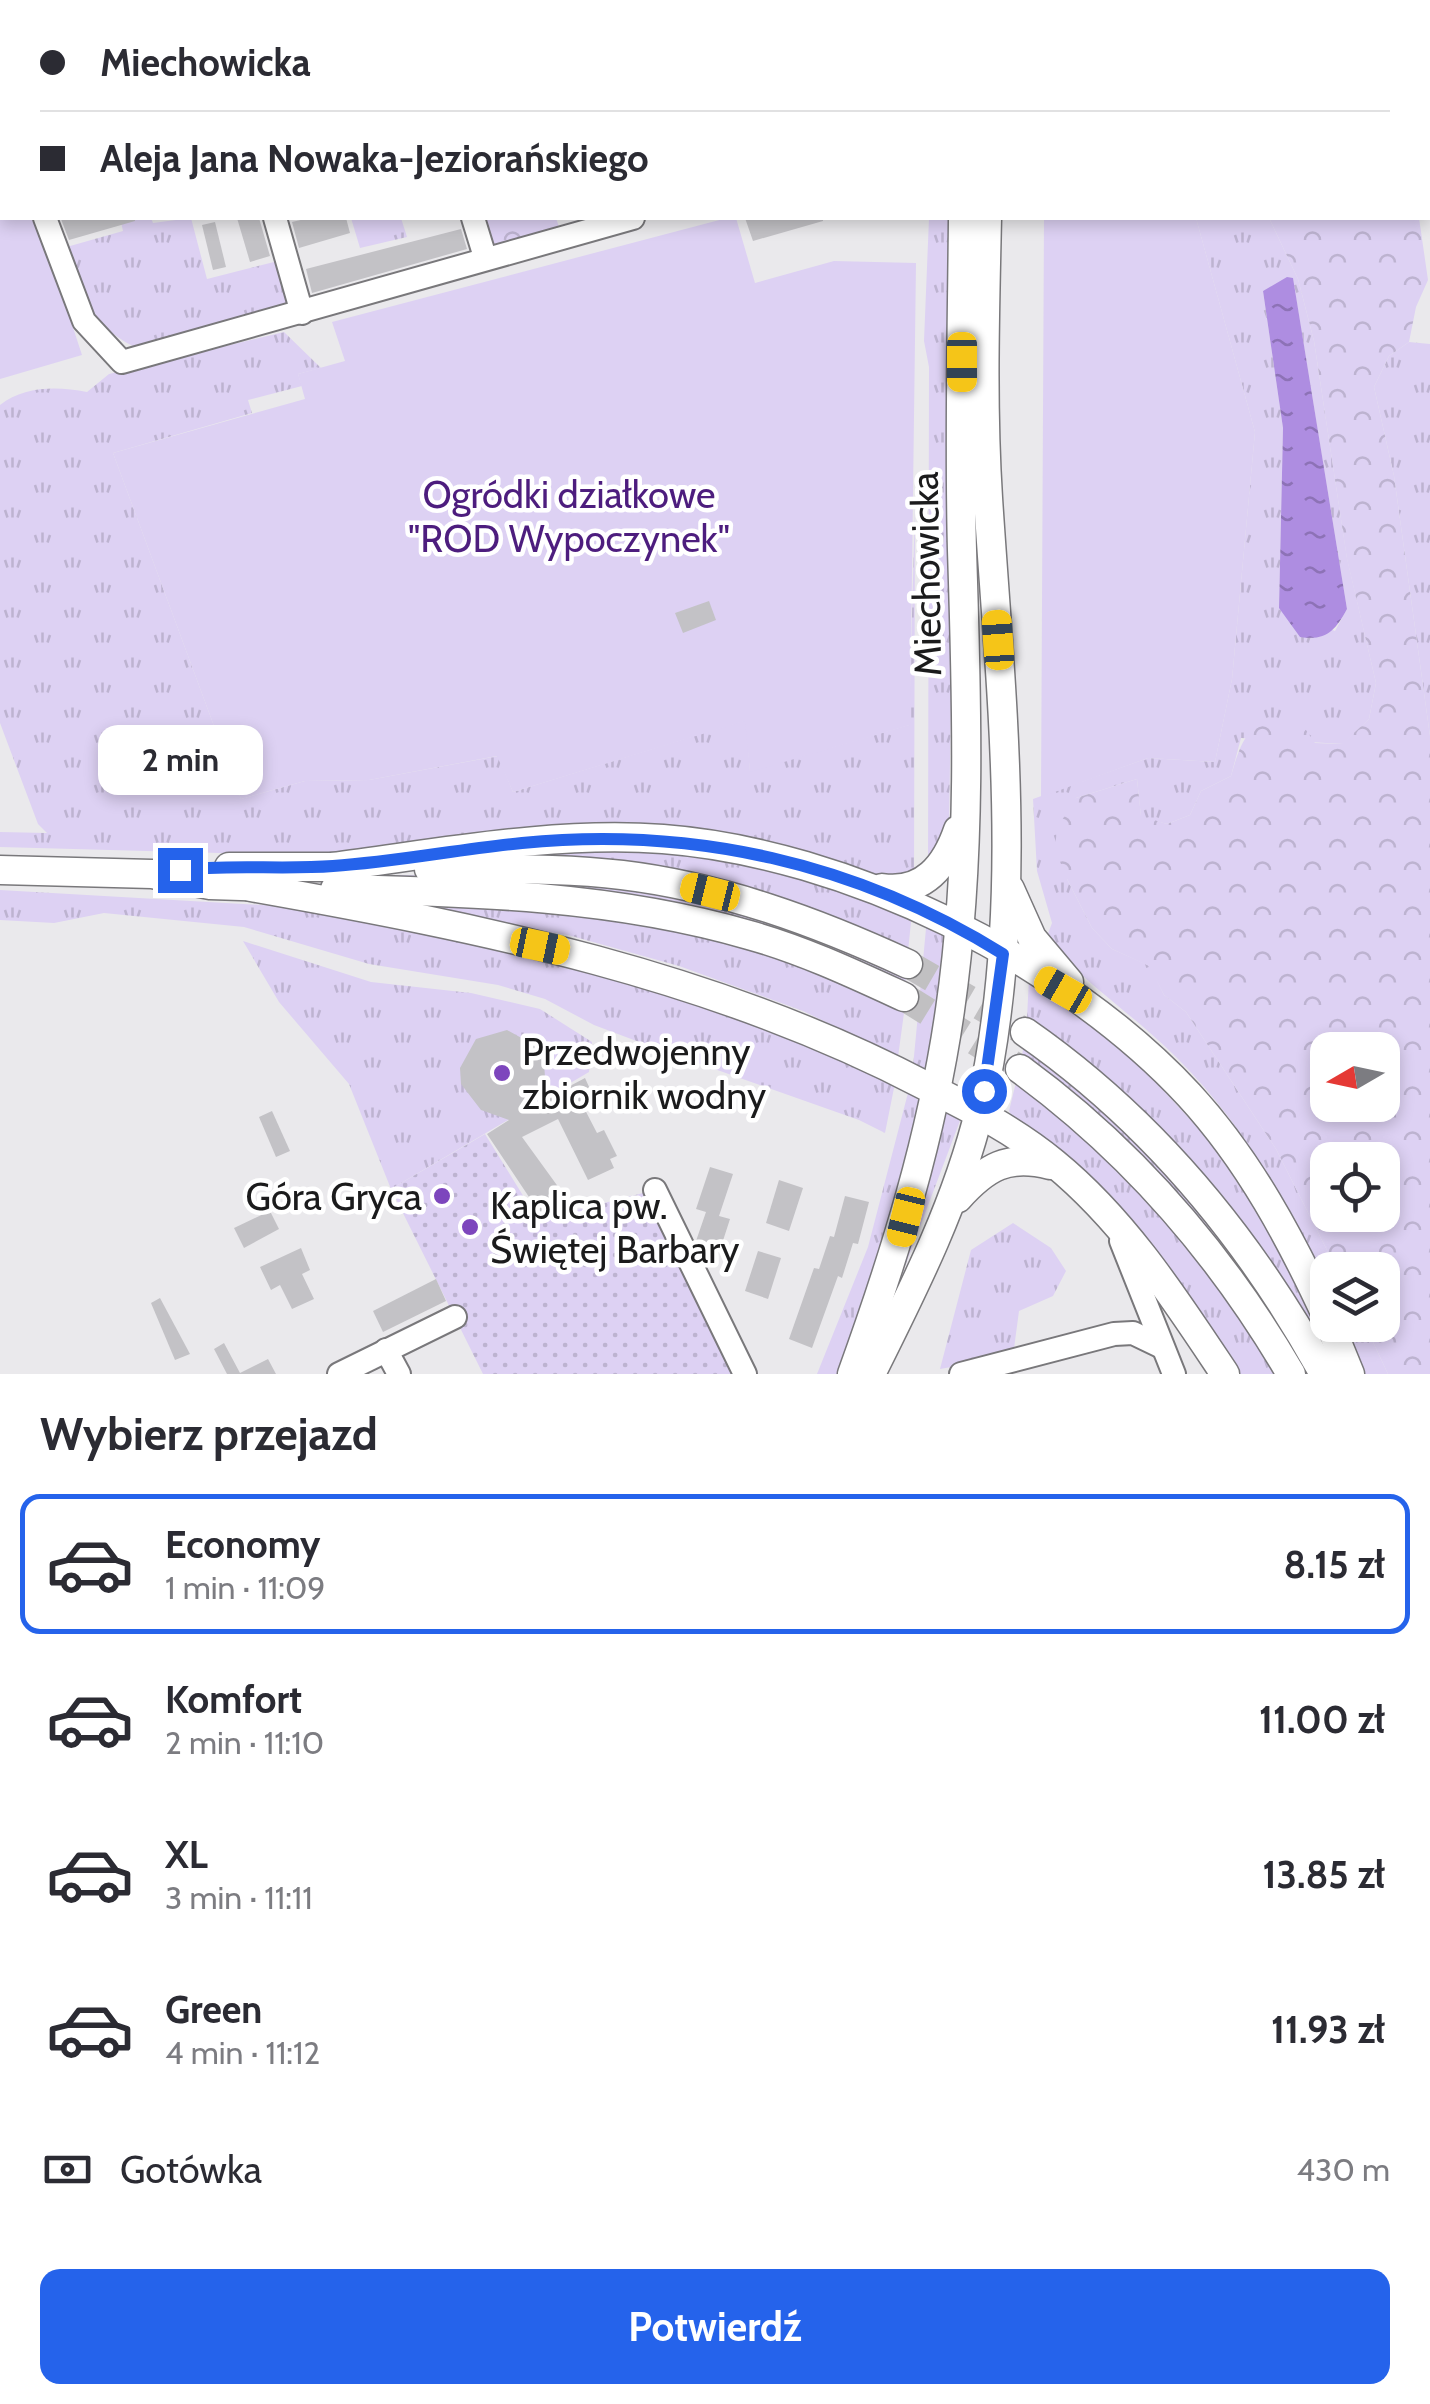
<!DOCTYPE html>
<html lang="pl">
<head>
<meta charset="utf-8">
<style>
	:root { --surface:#fff; --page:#f7f7f7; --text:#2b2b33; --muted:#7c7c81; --line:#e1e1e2; --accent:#2563eb }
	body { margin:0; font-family:Cabin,sans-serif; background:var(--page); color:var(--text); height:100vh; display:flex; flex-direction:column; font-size:38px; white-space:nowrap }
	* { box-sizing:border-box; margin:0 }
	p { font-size:32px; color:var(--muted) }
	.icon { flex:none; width:55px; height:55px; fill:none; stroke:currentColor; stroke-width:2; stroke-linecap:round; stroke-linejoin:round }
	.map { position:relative; height:1374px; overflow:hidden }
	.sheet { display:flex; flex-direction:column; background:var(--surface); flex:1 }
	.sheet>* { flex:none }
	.hud { position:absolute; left:0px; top:0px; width:1430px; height:220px; box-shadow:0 5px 15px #0003; display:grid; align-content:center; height:220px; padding:0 40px; background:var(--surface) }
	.needle { width:65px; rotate:261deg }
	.controls { position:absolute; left:1310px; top:1032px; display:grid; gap:20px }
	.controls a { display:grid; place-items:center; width:90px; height:90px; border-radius:20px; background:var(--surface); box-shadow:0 5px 15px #0003; font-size:50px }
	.end { position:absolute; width:45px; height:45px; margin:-22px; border:12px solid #2563eb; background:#fff; box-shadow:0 0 0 5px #fff }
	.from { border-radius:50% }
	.bubble { position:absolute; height:70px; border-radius:20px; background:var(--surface); box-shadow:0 5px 15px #0003; font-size:32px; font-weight:700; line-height:70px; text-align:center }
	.car { position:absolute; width:30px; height:60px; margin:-30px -15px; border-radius:12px; box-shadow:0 0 8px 2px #0007; background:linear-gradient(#f5c518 24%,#345 0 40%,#f5c518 0 76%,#345 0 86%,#f5c518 0) }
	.hud b { display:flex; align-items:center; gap:35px; height:95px; font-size:38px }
	.hud b+b { border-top:2px solid var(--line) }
	.hud i { width:25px; height:25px; background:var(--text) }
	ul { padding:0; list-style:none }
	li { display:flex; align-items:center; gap:30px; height:140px; margin:0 20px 15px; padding:0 20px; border:5px solid transparent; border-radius:20px }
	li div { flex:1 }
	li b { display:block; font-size:38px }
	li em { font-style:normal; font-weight:700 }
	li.selected { border-color:var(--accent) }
	li>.icon { width:90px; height:90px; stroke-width:1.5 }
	h2 { padding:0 40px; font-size:45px; line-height:120px }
	.pay { display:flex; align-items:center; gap:25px; height:110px; padding:0 40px; font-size:38px }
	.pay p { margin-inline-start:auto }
	.primary-button { display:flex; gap:20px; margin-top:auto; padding:20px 40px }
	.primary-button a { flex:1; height:115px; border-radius:20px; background:var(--accent); color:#fff; font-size:40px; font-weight:700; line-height:115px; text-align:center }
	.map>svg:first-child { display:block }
</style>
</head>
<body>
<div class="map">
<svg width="1430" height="1374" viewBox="0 0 1430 1374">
	<defs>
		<pattern id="grass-tufts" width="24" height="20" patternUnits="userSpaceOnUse" patternTransform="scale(2.5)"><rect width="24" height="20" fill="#ddd1f3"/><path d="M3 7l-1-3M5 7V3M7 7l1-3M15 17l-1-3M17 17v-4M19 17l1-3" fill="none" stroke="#bdb3d0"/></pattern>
		<pattern id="forest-crowns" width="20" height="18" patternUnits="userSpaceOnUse" patternTransform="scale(2.5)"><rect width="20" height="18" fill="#ddd1f3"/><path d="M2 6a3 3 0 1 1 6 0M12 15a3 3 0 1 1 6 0" fill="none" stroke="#bdb3d0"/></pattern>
		<pattern id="park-dots" width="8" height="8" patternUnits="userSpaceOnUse" patternTransform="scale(2.5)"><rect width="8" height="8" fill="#ddd1f3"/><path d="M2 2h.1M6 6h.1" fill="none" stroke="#bdb3d0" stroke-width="1.8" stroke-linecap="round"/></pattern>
		<pattern id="water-ripples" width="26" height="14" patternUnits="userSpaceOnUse" patternTransform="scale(2.5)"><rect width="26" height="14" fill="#ae8de1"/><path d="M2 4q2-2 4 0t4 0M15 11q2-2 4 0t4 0" fill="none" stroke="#8d72b6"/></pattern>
	</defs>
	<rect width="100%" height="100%" fill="#eae9ec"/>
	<!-- grass -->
	<g fill="url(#grass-tufts)" fill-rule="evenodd">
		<path d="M120,218h31l2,5 38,-5 16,61 71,-18 12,44 -150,45c-55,-29 -56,-47 -77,-102l60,-17z"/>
		<path d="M351,218h50l6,19 -47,11z"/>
		<path d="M929,218h27l2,406 -7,71 -2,134 -21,42 1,-504 -5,-26z"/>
		<path d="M1196,218h73l29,61 16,62 33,217 29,125 -7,36 -26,25 -102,-6 -10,38 -30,15 -11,24 -23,9 -26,-7 -4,-38 -61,19 -9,81 25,49 20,21 38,17 14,29 22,17 90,137 61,121h-9l-1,23c-38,-87 -83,-169 -151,-236 -42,-42 -91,-73 -130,-118l6,-16 -15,-52 -4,-72 115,-41 67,4 17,-83 23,-247zM1293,279l54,330 -12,22 -56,-23 4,-180 -20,-137z"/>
		<path d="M284,332l37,36 -23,6 4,12 -54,14 4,13 -139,40 128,346 64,-18 64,-1 129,-24 15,36 233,-72 4,51 159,-46 6,-219 -1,373 -20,5 -134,-43 -500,13 -260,-7v-15l47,1 -9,-9 -38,-101v-318c24,-19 57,-19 87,-13l22,-18z"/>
		<path d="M1409,342l21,2v392l-36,-260 -20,-89 15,-31z"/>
		<path d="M612,845l164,20 136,48 -4,38 -69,-32 -99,-33 -134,-27 -133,-2z"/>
		<path d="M360,875c126,0 250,3 373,34 59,14 117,43 173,64l-1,16 -76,-38z"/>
		<path d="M0,890l315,18 256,56 138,43 107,40 79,36 -10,50 -26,-13 -204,-72 -61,-23 -49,-26 -47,-14 -129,-21 -125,-37 -140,-14 -50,10 -54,-3z"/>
		<path d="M366,895c132,8 283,16 408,60 39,13 76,30 114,46l16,12 -6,44 -95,-46 -124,-45 -111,-31 -81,-12z"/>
		<path d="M927,918l20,12 -18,142 -16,-5z"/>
		<path d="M243,941l128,41 100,11 69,16 52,33 -3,30 -198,117 -42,-105 -70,-82z"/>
		<path d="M1029,978l101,76 77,84 75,110 56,126c-91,-153 -163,-252 -311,-356z"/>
		<path d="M1024,1043l51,40 118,114 122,177h-14l-279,-318z"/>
		<path d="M1016,1082l74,57 92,95 96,140h-39l-91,-131 -135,-125 -4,-7z"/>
		<path d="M909,1089l9,11 3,21 -78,253h-26l51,-127z"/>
		<path d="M941,1106l20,12 -69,183h-4z"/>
		<path d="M1013,1223l38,25 15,23 -13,25 -34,15 -6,45 -73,13 31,-119z"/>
		<path d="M1342,1325h23l23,49h-25z"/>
	</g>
	<!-- forest -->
	<g fill="url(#forest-crowns)" fill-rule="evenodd">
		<path d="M484,218h72l4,12 -68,16z"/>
		<path d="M1269,218h150l9,62 -12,27 -7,35 -20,14 -15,31 20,89 36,260v638h-42l-23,-49h17v-55h-45l-61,-121 -90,-137 -22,-17 -15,-29 -37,-17 -20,-21 -25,-49 -12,-30 2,-21 19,-30 61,-19 4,37 26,8 23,-9 11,-24 30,-15c14,-50 22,-59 75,-46l9,13 27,1 27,-25 7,-36 -29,-124 -33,-218 -16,-62zM1328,1050h54v55h-54zM1328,1160h54v55h-54z"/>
	</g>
	<!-- park -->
	<path fill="url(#park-dots)" d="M485,1134l53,86 105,-27 92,181h-252l-92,-185z"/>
	<!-- garden -->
	<g fill="#ddd1f3">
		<path d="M0,104l2,114h35l45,137 -82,24z"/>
		<path d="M727,218h9l19,65 79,-22 82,2 -6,462 -160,47 -5,-51 -232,71 -16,-36 -128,24 -64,1 -64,18 -128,-346 192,-54 -7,-25 47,-13 -13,-39z"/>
		<path d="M1044,218h152l59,214 -23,247 -17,83 -67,-4 -107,39z"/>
	</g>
	<!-- water -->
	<path fill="url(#water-ripples)" d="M1287,277l6,1 54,331c-12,22 -21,32 -47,28l-21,-29 4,-180 -20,-137z"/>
	<!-- building -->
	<g fill="#c3c2c6">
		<path d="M66,218h69v3l-66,19 -8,-21z"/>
		<path d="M237,218h22l11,38 -20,6z"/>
		<path d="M309,218h37l4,15 -51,15 -7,-26z"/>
		<path d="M745,218h78v3l-70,20z"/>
		<path d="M215,222l11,45 -13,3 -11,-45z"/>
		<path d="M461,229l6,20 -155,44 -6,-24z"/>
		<path d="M709,601l7,19 -33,13 -8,-20z"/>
		<path d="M507,1030l29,16 8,15 1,17 -9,26 49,-26 10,22 -12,6 14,27 7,-3 13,26 -7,3 4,9 -26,12 -30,-61 -36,18 37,51 -11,7 7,15 -14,5 -54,-81 22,-14 -28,-10 -20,-26 -1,-16 16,-29z"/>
		<path d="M272,1111l18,40 -14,6 -17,-40z"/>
		<path d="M710,1167l23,7 -14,42 11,3 -12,37 -17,-6 -5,-9 10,-29 -10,-3z"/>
		<path d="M779,1180l24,8 -14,43 -23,-8z"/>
		<path d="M845,1196l24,6 -11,42 -5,-1 -11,35 -4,-2 -26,72 -23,-9 25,-71 5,1 11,-33 4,1z"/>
		<path d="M270,1211l9,18 -35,19 -10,-20z"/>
		<path d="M301,1248l9,22 -8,4 12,25 -22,10 -12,-24 -9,5 -11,-23z"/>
		<path d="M758,1251l23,7 -13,41 -23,-8z"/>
		<path d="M436,1279l10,22 -63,31 -10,-21z"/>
		<path d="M160,1298l30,56 -15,6 -24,-57z"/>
		<path d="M224,1343l16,30 28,-14 8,15h-49l-13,-25z"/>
	</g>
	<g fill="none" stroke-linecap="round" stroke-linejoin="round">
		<!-- major-tunnel -->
		<g stroke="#c1c0c2" stroke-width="28" stroke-dasharray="28 14" stroke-linecap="butt">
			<path d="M908,964l117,68"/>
			<path d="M904,997l116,72"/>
		</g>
		<defs>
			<g id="minor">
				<path d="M411,0l1,2"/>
				<path d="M753,0l1,2"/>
				<path d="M310,2l9,-2"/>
				<path d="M45,218l39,103 38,41 511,-144"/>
				<path d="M275,218l27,95"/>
				<path d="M473,218l12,39"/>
				<path d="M655,1190l90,184"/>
				<path d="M1121,1241l53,133"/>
				<path d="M386,1350l13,24"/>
				<path d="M339,1374l116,-57"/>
				<path d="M961,1374l153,-40 19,-1 27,13"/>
			</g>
			<g id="major">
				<path d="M965,2v-2"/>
				<path d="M990,2v-2"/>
				<path d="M229,867h122"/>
				<path d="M332,867c109,-14 221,-36 331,-28 184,14 401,121 526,256 60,65 102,144 139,224"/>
				<path d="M429,869c64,1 130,-2 193,6 100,12 195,47 286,89"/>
				<path d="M0,870l152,4 58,11 57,2"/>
				<path d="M251,887c232,41 463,88 673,198 46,23 90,45 130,78 71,58 121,136 171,211"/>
				<path d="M882,888c42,6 64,-23 76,-58"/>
				<path d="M335,889c140,3 280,7 414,46 54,15 105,39 155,62"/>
				<path d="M1010,889l22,49 37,44"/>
				<path d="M1025,1032c128,89 224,206 299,342"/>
				<path d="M1020,1069c112,82 201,185 271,305"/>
				<path d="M958,1198c28,-31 50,-44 92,-33"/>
				<path d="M1330,1325l20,49"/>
				<path d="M852,1374c43,-119 80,-238 98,-364 22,-152 17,-307 12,-460 -3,-111 0,-222 1,-332"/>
				<path d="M871,1374c43,-86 86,-171 109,-265 46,-200 21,-410 8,-611 -6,-94 -3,-187 -1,-280"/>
			</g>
		</defs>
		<!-- minor casing -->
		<use href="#minor" stroke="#79787b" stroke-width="26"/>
		<!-- major casing -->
		<use href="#major" stroke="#79787b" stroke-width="31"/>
		<!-- minor -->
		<use href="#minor" stroke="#fff" stroke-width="22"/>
		<!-- major -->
		<use href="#major" stroke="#fff" stroke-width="28"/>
	</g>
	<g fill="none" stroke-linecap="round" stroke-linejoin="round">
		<!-- route -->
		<path stroke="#2563eb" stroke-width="12" d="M180,870c51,-6 102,0 153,-4 63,-4 126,-17 189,-23 171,-17 335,20 481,111l-19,137"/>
	</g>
	<!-- markers -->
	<g fill="#7d46bd" stroke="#fff" stroke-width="4">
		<circle cx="502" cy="1073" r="10"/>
		<circle cx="442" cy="1196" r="10"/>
		<circle cx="470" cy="1227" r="10"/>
	</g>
	<g text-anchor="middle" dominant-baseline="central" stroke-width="9" stroke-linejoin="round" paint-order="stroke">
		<!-- park labels -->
		<g font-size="38" fill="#4d1d7e" stroke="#fff">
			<text x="569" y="494">Ogródki działkowe<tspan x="569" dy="44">"ROD Wypoczynek"</tspan></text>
		</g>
		<!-- street labels -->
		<g font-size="38" fill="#1b1b1c" stroke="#fff">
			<text transform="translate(926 574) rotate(-91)">Miechowicka</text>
		</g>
		<!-- poi labels -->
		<g font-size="38" fill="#1b1b1c" stroke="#fff" text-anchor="start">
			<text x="522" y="1051">Przedwojenny<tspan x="522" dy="44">zbiornik wodny</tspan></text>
			<text x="422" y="1196" text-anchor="end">Góra Gryca</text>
			<text x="490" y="1205">Kaplica pw.<tspan x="490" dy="44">Świętej Barbary</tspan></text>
		</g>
	</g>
</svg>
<div class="controls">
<a><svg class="needle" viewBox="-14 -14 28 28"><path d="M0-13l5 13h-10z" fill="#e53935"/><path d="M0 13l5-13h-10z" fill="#7c7c81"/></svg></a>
<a><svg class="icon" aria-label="locate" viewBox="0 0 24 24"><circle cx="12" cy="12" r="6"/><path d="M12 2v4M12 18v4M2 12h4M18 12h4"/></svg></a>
<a><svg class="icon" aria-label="layers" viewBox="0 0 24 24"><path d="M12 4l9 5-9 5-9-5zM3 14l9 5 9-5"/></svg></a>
</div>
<i class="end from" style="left:984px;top:1091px"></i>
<i class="end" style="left:180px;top:870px"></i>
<div class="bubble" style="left:98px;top:725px;width:165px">2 min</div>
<i class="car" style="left:962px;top:362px;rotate:180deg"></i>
<i class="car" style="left:998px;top:640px;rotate:356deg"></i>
<i class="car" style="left:710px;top:892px;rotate:284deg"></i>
<i class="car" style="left:540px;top:946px;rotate:102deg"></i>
<i class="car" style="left:1063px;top:990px;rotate:300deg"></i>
<i class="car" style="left:906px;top:1217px;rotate:194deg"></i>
<div class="hud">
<b><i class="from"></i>Miechowicka</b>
<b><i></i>Aleja Jana Nowaka-Jeziorańskiego</b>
</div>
</div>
<section class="sheet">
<h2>Wybierz przejazd</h2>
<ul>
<li class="selected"><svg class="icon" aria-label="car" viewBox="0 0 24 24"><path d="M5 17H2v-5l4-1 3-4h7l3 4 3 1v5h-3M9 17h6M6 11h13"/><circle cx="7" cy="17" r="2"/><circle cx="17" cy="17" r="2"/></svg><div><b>Economy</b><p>1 min · 11:09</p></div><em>8.15 zł</em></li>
<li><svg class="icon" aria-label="car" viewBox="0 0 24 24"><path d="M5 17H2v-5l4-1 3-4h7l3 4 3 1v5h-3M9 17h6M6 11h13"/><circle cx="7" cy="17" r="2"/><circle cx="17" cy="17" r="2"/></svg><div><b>Komfort</b><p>2 min · 11:10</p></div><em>11.00 zł</em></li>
<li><svg class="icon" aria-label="car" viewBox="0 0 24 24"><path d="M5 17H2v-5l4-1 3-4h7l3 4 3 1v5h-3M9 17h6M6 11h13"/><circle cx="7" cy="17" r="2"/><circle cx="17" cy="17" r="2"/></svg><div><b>XL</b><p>3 min · 11:11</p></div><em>13.85 zł</em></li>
<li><svg class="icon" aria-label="car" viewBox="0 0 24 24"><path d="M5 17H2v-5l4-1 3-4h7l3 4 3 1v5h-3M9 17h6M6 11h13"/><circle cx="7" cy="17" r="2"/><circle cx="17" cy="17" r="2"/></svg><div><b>Green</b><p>4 min · 11:12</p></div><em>11.93 zł</em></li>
</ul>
<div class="pay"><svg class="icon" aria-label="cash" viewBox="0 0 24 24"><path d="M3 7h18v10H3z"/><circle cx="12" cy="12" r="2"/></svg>Gotówka<p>430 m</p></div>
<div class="primary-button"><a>Potwierdź</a></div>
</section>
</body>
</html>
